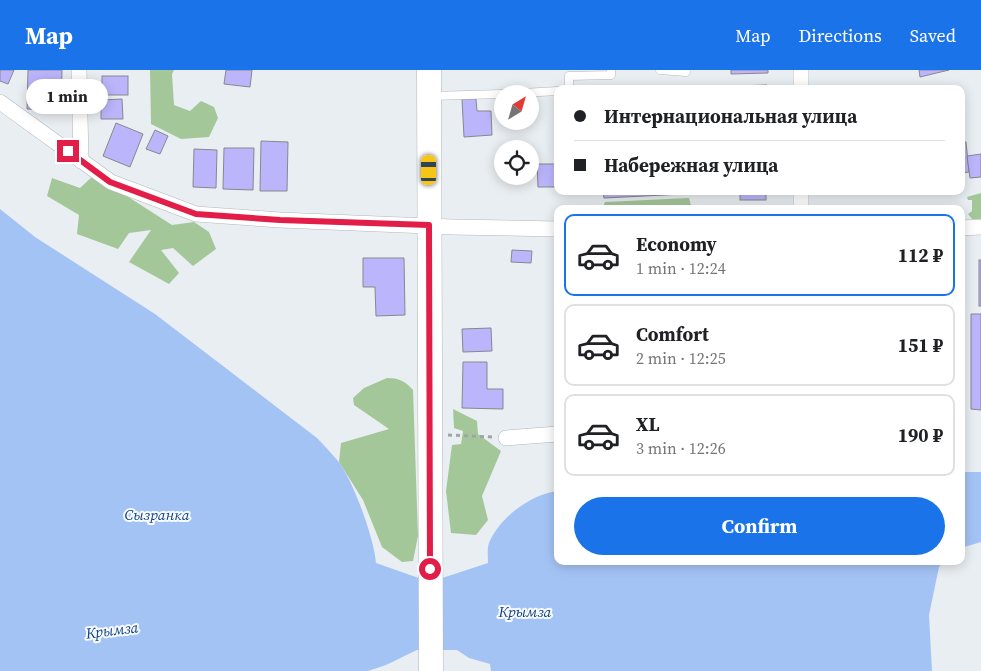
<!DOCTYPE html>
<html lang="en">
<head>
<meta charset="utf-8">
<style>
	:root { --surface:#fff; --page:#f6f6f6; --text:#202124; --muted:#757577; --line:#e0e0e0; --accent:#1a73e8 }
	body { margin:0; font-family:"Source Serif 4",serif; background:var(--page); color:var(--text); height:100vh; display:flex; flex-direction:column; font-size:19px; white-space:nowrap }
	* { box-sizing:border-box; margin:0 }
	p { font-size:16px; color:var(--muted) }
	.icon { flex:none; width:28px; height:28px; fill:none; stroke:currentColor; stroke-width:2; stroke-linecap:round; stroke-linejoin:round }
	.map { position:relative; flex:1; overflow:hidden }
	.details { position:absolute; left:554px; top:135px; width:411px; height:360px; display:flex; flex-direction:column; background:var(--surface); border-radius:10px; box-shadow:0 2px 12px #0003 }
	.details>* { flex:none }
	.guide { position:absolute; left:554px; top:15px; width:411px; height:110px; border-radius:10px; box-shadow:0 2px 12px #0003; display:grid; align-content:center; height:110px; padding:0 20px; background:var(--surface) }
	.needle { width:32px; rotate:37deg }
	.controls { position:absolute; left:494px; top:15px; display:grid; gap:10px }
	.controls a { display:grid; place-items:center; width:45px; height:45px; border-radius:50%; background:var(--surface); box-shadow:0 2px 12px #0003; font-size:25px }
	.end { position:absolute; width:22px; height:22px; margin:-11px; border:6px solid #e11d48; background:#fff; box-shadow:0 0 0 2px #fff }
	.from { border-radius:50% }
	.bubble { position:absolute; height:35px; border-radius:18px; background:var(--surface); box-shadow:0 2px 12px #0003; font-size:16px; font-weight:700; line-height:35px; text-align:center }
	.car { position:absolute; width:15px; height:30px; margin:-15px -8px; border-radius:6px; box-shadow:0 0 4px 1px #0007; background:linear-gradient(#f5c518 24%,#345 0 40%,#f5c518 0 76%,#345 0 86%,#f5c518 0) }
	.guide b { display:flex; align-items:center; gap:18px; height:48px; font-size:19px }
	.guide b+b { border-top:1px solid var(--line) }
	.guide i { width:12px; height:12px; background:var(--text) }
	ul { padding:9px 0 0; list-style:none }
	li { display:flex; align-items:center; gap:15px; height:82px; margin:0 10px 8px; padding:0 10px; border:2px solid var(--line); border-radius:10px }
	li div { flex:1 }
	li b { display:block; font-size:19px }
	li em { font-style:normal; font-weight:700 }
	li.on { border-color:var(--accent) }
	li>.icon { width:45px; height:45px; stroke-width:1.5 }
	.cta { display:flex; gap:10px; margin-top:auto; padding:10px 20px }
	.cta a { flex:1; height:58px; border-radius:30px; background:var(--accent); color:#fff; font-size:20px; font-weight:700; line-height:58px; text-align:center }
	header { display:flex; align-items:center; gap:30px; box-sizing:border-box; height:70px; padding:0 25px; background:var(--accent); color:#fff }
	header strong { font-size:24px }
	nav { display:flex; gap:28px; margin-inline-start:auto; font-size:18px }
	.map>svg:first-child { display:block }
</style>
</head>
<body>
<header>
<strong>Map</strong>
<nav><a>Map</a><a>Directions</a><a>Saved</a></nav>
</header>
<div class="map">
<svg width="981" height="601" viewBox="0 0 981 601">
	<rect width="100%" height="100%" fill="#e9eef2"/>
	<!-- green -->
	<g fill="#a4c79a">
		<path d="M150,0h24l-2,4 2,31 16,6 11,-10 13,6 4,11 -9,19 -28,2 -30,-15z"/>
		<path d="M94,105l78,50 22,-3 15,10 7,17 -23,17 -20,-18 -12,2 18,23 -10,11 -40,-22 22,-32 -22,3 -11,16 -41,-15 2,-19 -32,-19 5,-18 28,10z"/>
		<path d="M981,123v27l-9,-1 -4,-5 4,-3v-11h-4l-1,-3z"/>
		<path d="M689,128l3,11h-51l-3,-4 -7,4h-29l3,-7z"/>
		<path d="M387,308c12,0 18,3 26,12l5,146 -5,25 -11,1 -20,-15 -19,-47 -24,-38 2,-19 48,-14 -35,-24 -1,-7 11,-10z"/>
		<path d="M453,339l24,12 1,13 23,17 -19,45 6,24 -12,15 -25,-2 -5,-42 6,-46 9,-1 2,-13 -9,-3z"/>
	</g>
	<!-- water -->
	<g fill="#a4c3f5">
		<path d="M0,139l35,28 120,77 162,124c7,7 14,15 21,23 15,19 36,77 38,102l54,19 58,-19c0,-6 -1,-15 1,-20 11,-26 41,-48 68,-52l1,70h386l-5,6 -10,48 3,56h-441l-1,-7 -21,-6 -12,-8h-40l-31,15 -18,6h-368z"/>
		<path d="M961,402h20v70l-20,6z"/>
	</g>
	<!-- building -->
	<g fill="#bbb6fc" stroke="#87878c">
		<path d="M0,0h14l-6,14 -8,-3z"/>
		<path d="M28,0h34l-1,40 -34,-1z"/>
		<path d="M226,0h26l-2,17 -26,-3z"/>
		<path d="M731,0h37v3l-37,1z"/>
		<path d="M919,0h30l-29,7z"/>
		<rect x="102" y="6" width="26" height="19"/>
		<path d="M767,15v4h-28v-3z"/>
		<path d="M663,17v2h-84v-1z"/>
		<path d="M122,29l1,20h-22v-19z"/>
		<path d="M462,29h14l1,12h14l1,24 -28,2z"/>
		<path d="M116,53l27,11 -13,33 -27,-11z"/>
		<path d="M155,60l13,6 -8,18 -14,-5z"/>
		<path d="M261,71l27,1 -1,49h-27z"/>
		<path d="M961,72h5l3,30 -8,1z"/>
		<path d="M224,78h30l-1,42 -30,-1z"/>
		<path d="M194,79l23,1 -1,38 -23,-1z"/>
		<path d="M981,84v23l-11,1 -3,-22z"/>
		<path d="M537,94h21v23h-20z"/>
		<path d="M603,121h81v3l-80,4z"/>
		<path d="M698,121h18v2l-18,1z"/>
		<rect x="740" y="121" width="26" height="9"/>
		<path d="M512,180l20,1 -1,12 -20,-1z"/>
		<path d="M363,188h41l1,57 -29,1 -1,-29h-12z"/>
		<rect x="979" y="190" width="2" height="46"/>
		<path d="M971,244h10v96l-10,-1z"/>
		<path d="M491,258l1,23 -29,1 -1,-23z"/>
		<path d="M463,292h24v27h16v20l-41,-1z"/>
	</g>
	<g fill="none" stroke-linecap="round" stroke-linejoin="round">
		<defs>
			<g id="lane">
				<path d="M660,0l26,2"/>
				<path d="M569,19v-13l42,-1v-5"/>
				<path d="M505,24l53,-3"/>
				<path d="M431,26l71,-2"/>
			</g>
			<g id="street">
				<path d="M79,0l2,91"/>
				<path d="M801,0v19"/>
				<path d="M0,32l111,80 85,32 84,6 173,7 105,2"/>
				<path d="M801,121v18"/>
				<path d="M961,158l20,-1"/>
				<path d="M506,368l52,-4"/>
			</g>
			<path id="primary" d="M429,0l2,601"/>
		</defs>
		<!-- lane casing -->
		<use href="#lane" stroke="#b3b7bc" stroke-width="9"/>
		<!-- street casing -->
		<use href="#street" stroke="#b3b7bc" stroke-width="16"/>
		<!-- primary casing -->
		<use href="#primary" stroke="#b3b7bc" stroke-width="25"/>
		<!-- path -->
		<path stroke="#a1a4a8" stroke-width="3" stroke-dasharray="4 4" stroke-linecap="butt" d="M448,365l44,2"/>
		<!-- lane -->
		<use href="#lane" stroke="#fff" stroke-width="8"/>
		<!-- street -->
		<use href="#street" stroke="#fff" stroke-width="15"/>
		<!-- primary -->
		<use href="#primary" stroke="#fff" stroke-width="24"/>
	</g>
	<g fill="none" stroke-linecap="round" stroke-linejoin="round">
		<!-- route -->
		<path stroke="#e11d48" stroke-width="6" d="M68,81l42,31 86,32 84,6 149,5 1,344"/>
	</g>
	<g text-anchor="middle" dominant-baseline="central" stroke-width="4" stroke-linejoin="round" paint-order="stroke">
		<!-- water labels -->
		<g font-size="15" font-style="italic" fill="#124086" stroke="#f7fbfe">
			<text x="157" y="444">Сызранка</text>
			<text x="525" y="541">Крымза</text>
			<text transform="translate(112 560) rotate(-7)">Крымза</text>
		</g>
	</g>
</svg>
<div class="controls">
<a><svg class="needle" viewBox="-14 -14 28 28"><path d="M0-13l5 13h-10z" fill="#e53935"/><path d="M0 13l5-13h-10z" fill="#757577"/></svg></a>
<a><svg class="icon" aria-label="locate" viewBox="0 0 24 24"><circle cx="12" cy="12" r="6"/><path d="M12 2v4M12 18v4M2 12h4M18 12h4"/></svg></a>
</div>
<i class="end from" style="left:430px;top:499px"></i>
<i class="end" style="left:68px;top:81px"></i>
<div class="bubble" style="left:26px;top:9px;width:82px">1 min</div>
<i class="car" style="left:429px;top:100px;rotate:0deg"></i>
<div class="guide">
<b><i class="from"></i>Интернациональная улица</b>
<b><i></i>Набережная улица</b>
</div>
<section class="details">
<ul>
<li class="on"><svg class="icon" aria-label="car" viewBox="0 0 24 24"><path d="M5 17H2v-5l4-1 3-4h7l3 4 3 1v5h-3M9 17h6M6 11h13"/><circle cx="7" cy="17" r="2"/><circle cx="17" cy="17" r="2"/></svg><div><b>Economy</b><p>1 min · 12:24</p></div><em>112 ₽</em></li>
<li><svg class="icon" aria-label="car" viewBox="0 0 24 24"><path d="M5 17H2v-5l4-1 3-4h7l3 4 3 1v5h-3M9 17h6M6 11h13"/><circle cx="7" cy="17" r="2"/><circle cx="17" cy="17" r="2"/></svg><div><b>Comfort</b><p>2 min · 12:25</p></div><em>151 ₽</em></li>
<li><svg class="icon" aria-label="car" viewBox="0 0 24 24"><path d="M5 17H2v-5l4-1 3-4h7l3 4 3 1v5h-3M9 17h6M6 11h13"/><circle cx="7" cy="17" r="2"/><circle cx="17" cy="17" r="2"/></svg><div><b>XL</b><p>3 min · 12:26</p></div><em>190 ₽</em></li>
</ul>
<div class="cta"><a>Confirm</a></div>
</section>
</div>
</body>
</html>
